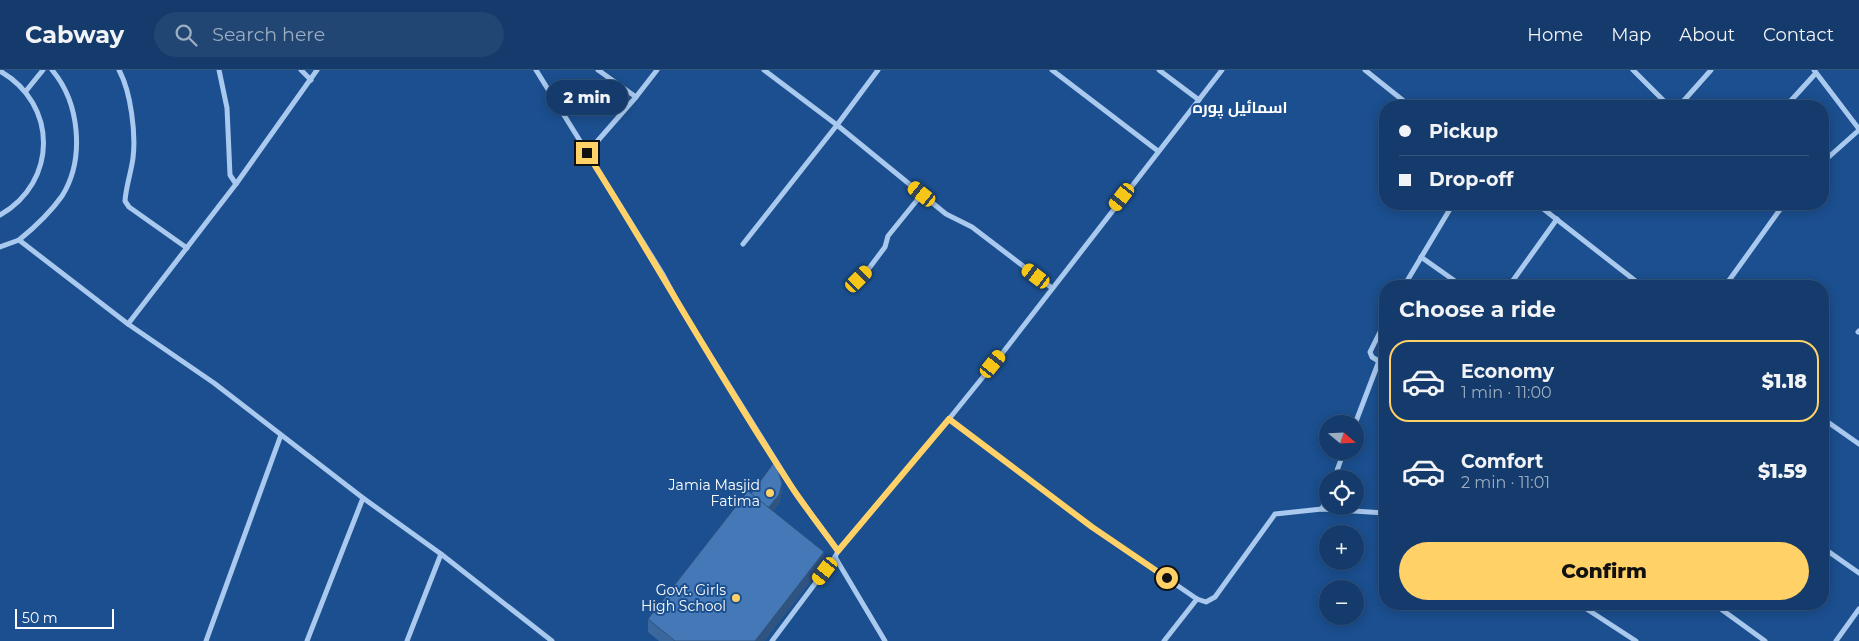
<!DOCTYPE html>
<html lang="en">
<head>
<meta charset="utf-8">
<style>
	:root { --surface:#143b6b; --page:#214673; --text:#f1f3f6; --muted:#9dadc1; --line:#33557e; --accent:#ffd166 }
	body { margin:0; font-family:Montserrat,Cairo,sans-serif; background:var(--page); color:var(--text); height:100vh; display:flex; flex-direction:column; font-size:19px; white-space:nowrap }
	* { box-sizing:border-box; margin:0 }
	p { font-size:16px; color:var(--muted) }
	.icon { flex:none; width:28px; height:28px; fill:none; stroke:currentColor; stroke-width:2; stroke-linecap:round; stroke-linejoin:round }
	.map { position:relative; flex:1; overflow:hidden }
	.details { position:absolute; left:1379px; top:210px; width:450px; height:330px; display:flex; flex-direction:column; background:var(--surface); border-radius:20px; box-shadow:0 2px 12px #0003,0 0 0 1px var(--line) }
	.details>* { flex:none }
	.banner { position:absolute; left:1379px; top:30px; width:450px; height:110px; border-radius:20px; box-shadow:0 2px 12px #0003,0 0 0 1px var(--line); display:grid; align-content:center; height:110px; padding:0 20px; background:var(--surface) }
	.needle { width:32px; rotate:109deg }
	.tools { position:absolute; left:1319px; top:345px; display:grid; gap:10px }
	.tools a { display:grid; place-items:center; width:45px; height:45px; border-radius:50%; background:var(--surface); box-shadow:0 2px 12px #0003,0 0 0 1px var(--line); font-size:25px }
	.scale { position:absolute; left:15px; bottom:12px; width:99px; box-sizing:border-box; padding-left:5px; border:2px solid #fff; border-top:0; font-size:14px; line-height:18px; white-space:nowrap; color:#fff; -webkit-text-stroke:4px #1b4f8f; paint-order:stroke }
	.end { position:absolute; width:22px; height:22px; margin:-11px; border:6px solid #ffd166; background:#111; box-shadow:0 0 0 2px #111 }
	.from { border-radius:50% }
	.bubble { position:absolute; height:35px; border-radius:18px; background:var(--surface); box-shadow:0 2px 12px #0003,0 0 0 1px var(--line); font-size:16px; font-weight:800; line-height:35px; text-align:center }
	.car { position:absolute; width:15px; height:30px; margin:-15px -8px; border-radius:6px; box-shadow:0 0 4px 1px #0007; background:linear-gradient(#f5c518 24%,#345 0 40%,#f5c518 0 76%,#345 0 86%,#f5c518 0) }
	.banner b { display:flex; align-items:center; gap:18px; height:48px; font-size:19px }
	.banner b+b { border-top:1px solid var(--line) }
	.banner i { width:12px; height:12px; background:var(--text) }
	ul { padding:0; list-style:none }
	li { display:flex; align-items:center; gap:15px; height:82px; margin:0 10px 8px; padding:0 10px; border:2px solid transparent; border-radius:20px }
	li div { flex:1 }
	li b { display:block; font-size:19px }
	li em { font-style:normal; font-weight:800 }
	li.current { border-color:var(--accent) }
	li>.icon { width:45px; height:45px; stroke-width:1.5 }
	h2 { padding:0 20px; font-size:22px; line-height:60px }
	.primary-button { display:flex; gap:10px; margin-top:auto; padding:10px 20px }
	.primary-button a { flex:1; height:58px; border-radius:30px; background:var(--accent); color:#111; font-size:20px; font-weight:800; line-height:58px; text-align:center }
	header { display:flex; align-items:center; gap:30px; box-sizing:border-box; height:70px; padding:0 25px; background:var(--surface); border-bottom:1px solid var(--line) }
	header strong { font-size:24px }
	nav { display:flex; gap:28px; margin-inline-start:auto; font-size:18px }
	.search { width:350px; height:45px; background:var(--page); display:flex; align-items:center; gap:12px; box-sizing:border-box; padding:0 18px; border-radius:28px; color:var(--muted); font-size:19px }
	.map>svg:first-child { display:block }
</style>
</head>
<body>
<header>
<strong>Cabway</strong>
<div class="search"><svg class="icon" aria-label="search" viewBox="0 0 24 24"><circle cx="10" cy="10" r="6"/><path d="M15 15l6 6"/></svg>Search here</div>
<nav><a>Home</a><a>Map</a><a>About</a><a>Contact</a></nav>
</header>
<div class="map">
<svg width="1859" height="571" viewBox="0 0 1859 571">
	<rect width="100%" height="100%" fill="#1b4f8f"/>
	<g fill="none" stroke-linecap="round" stroke-linejoin="round">
		<!-- minor -->
		<g stroke="#a9c9ee" stroke-width="5">
			<path d="M52,0c28,33 33,89 10,126 -12,17 -27,31 -43,44l109,84"/>
			<path d="M119,0c12,22 17,64 14,88 -2,15 -7,28 -8,43l4,6 58,41"/>
			<path d="M219,0l8,38 3,67 6,9"/>
			<path d="M301,0l10,10"/>
			<path d="M317,0l-81,114 -108,140 86,59 149,115 78,56 111,87"/>
			<path d="M536,0l126,203 20,37 112,180 44,61"/>
			<path d="M764,0l73,55 41,-55"/>
			<path d="M1052,0l106,81"/>
			<path d="M1159,0l40,30"/>
			<path d="M1365,0l45,36"/>
			<path d="M1633,0l36,36"/>
			<path d="M1814,0l45,59"/>
			<path d="M0,1c58,33 58,111 0,144"/>
			<path d="M26,21l17,-21"/>
			<path d="M636,27l21,-27"/>
			<path d="M1679,36l32,-36"/>
			<path d="M1786,36l30,-33"/>
			<path d="M587,83l49,-56 -38,-27"/>
			<path d="M1822,93l37,-33"/>
			<path d="M1537,134l105,82"/>
			<path d="M743,174l94,-119 109,89 26,13 80,61"/>
			<path d="M0,177l19,-7"/>
			<path d="M1421,187l41,29"/>
			<path d="M1404,216l49,-82"/>
			<path d="M1509,216l48,-67"/>
			<path d="M1725,216l59,-82"/>
			<path d="M851,217l16,-16 18,-24 3,-11 34,-42"/>
			<path d="M1385,252l-15,30 2,5 13,8"/>
			<path d="M1858,262l1,-1"/>
			<path d="M1822,348l37,26"/>
			<path d="M949,349l143,108 105,72 9,3 9,-5 60,-83 47,-5 63,4"/>
			<path d="M1355,354l24,-63"/>
			<path d="M1334,409l10,-28"/>
			<path d="M1322,439l6,-15"/>
			<path d="M1822,477l37,26"/>
			<path d="M835,487l50,84"/>
			<path d="M1579,534l57,37"/>
			<path d="M1714,534l51,37"/>
			<path d="M206,571l75,-206"/>
			<path d="M307,571l56,-143"/>
			<path d="M407,571l34,-87"/>
			<path d="M772,571l63,-84 3,-6 111,-132 55,-68 218,-281"/>
			<path d="M1164,571l33,-42"/>
			<path d="M1836,571l23,-32"/>
		</g>
	</g>
	<!-- wall -->
	<path fill="#3a679d" d="M782,421l-3,13 -6,7 51,53 -60,77h-105l-11,-9v-13z"/>
	<!-- shaded-wall -->
	<g fill="#305480">
		<path d="M782,413v8l-3,13 -11,13v-9z"/>
		<path d="M824,482v12l-60,77h-9z"/>
	</g>
	<!-- building -->
	<g fill="#4478b7" stroke="#305480">
		<path d="M775,391l7,22 -3,12 -11,13 -17,-14z"/>
		<path d="M748,421l76,61 -69,89h-80l-27,-22z"/>
	</g>
	<g fill="none" stroke-linecap="round" stroke-linejoin="round">
		<!-- route -->
		<path stroke="#ffd166" stroke-width="6" d="M587,83c70,111 134,227 206,336 14,21 30,41 45,62l111,-132 143,108 75,51"/>
	</g>
	<!-- markers -->
	<g fill="#ffd166" stroke="#1b4f8f" stroke-width="2">
		<circle cx="770" cy="423" r="5"/>
		<circle cx="736" cy="528" r="5"/>
	</g>
	<g text-anchor="middle" dominant-baseline="central" stroke-width="4" stroke-linejoin="round" paint-order="stroke">
		<!-- poi labels -->
		<g font-size="14" fill="#fff" stroke="#1b4f8f" text-anchor="end">
			<text x="760" y="415">Jamia Masjid<tspan x="760" dy="16">Fatima</tspan></text>
			<text x="726" y="520">Govt. Girls<tspan x="726" dy="16">High School</tspan></text>
		</g>
		<!-- quarter labels -->
		<g font-size="16" font-weight="bold" fill="#fff" stroke="#1b4f8f">
			<text x="1240" y="37">اسمائیل پورہ</text>
		</g>
	</g>
</svg>
<div class="tools">
<a><svg class="needle" viewBox="-14 -14 28 28"><path d="M0-13l5 13h-10z" fill="#e53935"/><path d="M0 13l5-13h-10z" fill="#9dadc1"/></svg></a>
<a><svg class="icon" aria-label="locate" viewBox="0 0 24 24"><circle cx="12" cy="12" r="6"/><path d="M12 2v4M12 18v4M2 12h4M18 12h4"/></svg></a>
<a>+</a>
<a>−</a>
</div>
<div class="scale">50 m</div>
<i class="end from" style="left:1167px;top:508px"></i>
<i class="end" style="left:587px;top:83px"></i>
<div class="bubble" style="left:546px;top:10px;width:82px">2 min</div>
<i class="car" style="left:922px;top:124px;rotate:309deg"></i>
<i class="car" style="left:1122px;top:127px;rotate:218deg"></i>
<i class="car" style="left:1036px;top:206px;rotate:307deg"></i>
<i class="car" style="left:859px;top:209px;rotate:45deg"></i>
<i class="car" style="left:993px;top:294px;rotate:39deg"></i>
<i class="car" style="left:825px;top:501px;rotate:217deg"></i>
<div class="banner">
<b><i class="from"></i>Pickup</b>
<b><i></i>Drop-off</b>
</div>
<section class="details">
<h2>Choose a ride</h2>
<ul>
<li class="current"><svg class="icon" aria-label="car" viewBox="0 0 24 24"><path d="M5 17H2v-5l4-1 3-4h7l3 4 3 1v5h-3M9 17h6M6 11h13"/><circle cx="7" cy="17" r="2"/><circle cx="17" cy="17" r="2"/></svg><div><b>Economy</b><p>1 min · 11:00</p></div><em>$1.18</em></li>
<li><svg class="icon" aria-label="car" viewBox="0 0 24 24"><path d="M5 17H2v-5l4-1 3-4h7l3 4 3 1v5h-3M9 17h6M6 11h13"/><circle cx="7" cy="17" r="2"/><circle cx="17" cy="17" r="2"/></svg><div><b>Comfort</b><p>2 min · 11:01</p></div><em>$1.59</em></li>
</ul>
<div class="primary-button"><a>Confirm</a></div>
</section>
</div>
</body>
</html>
